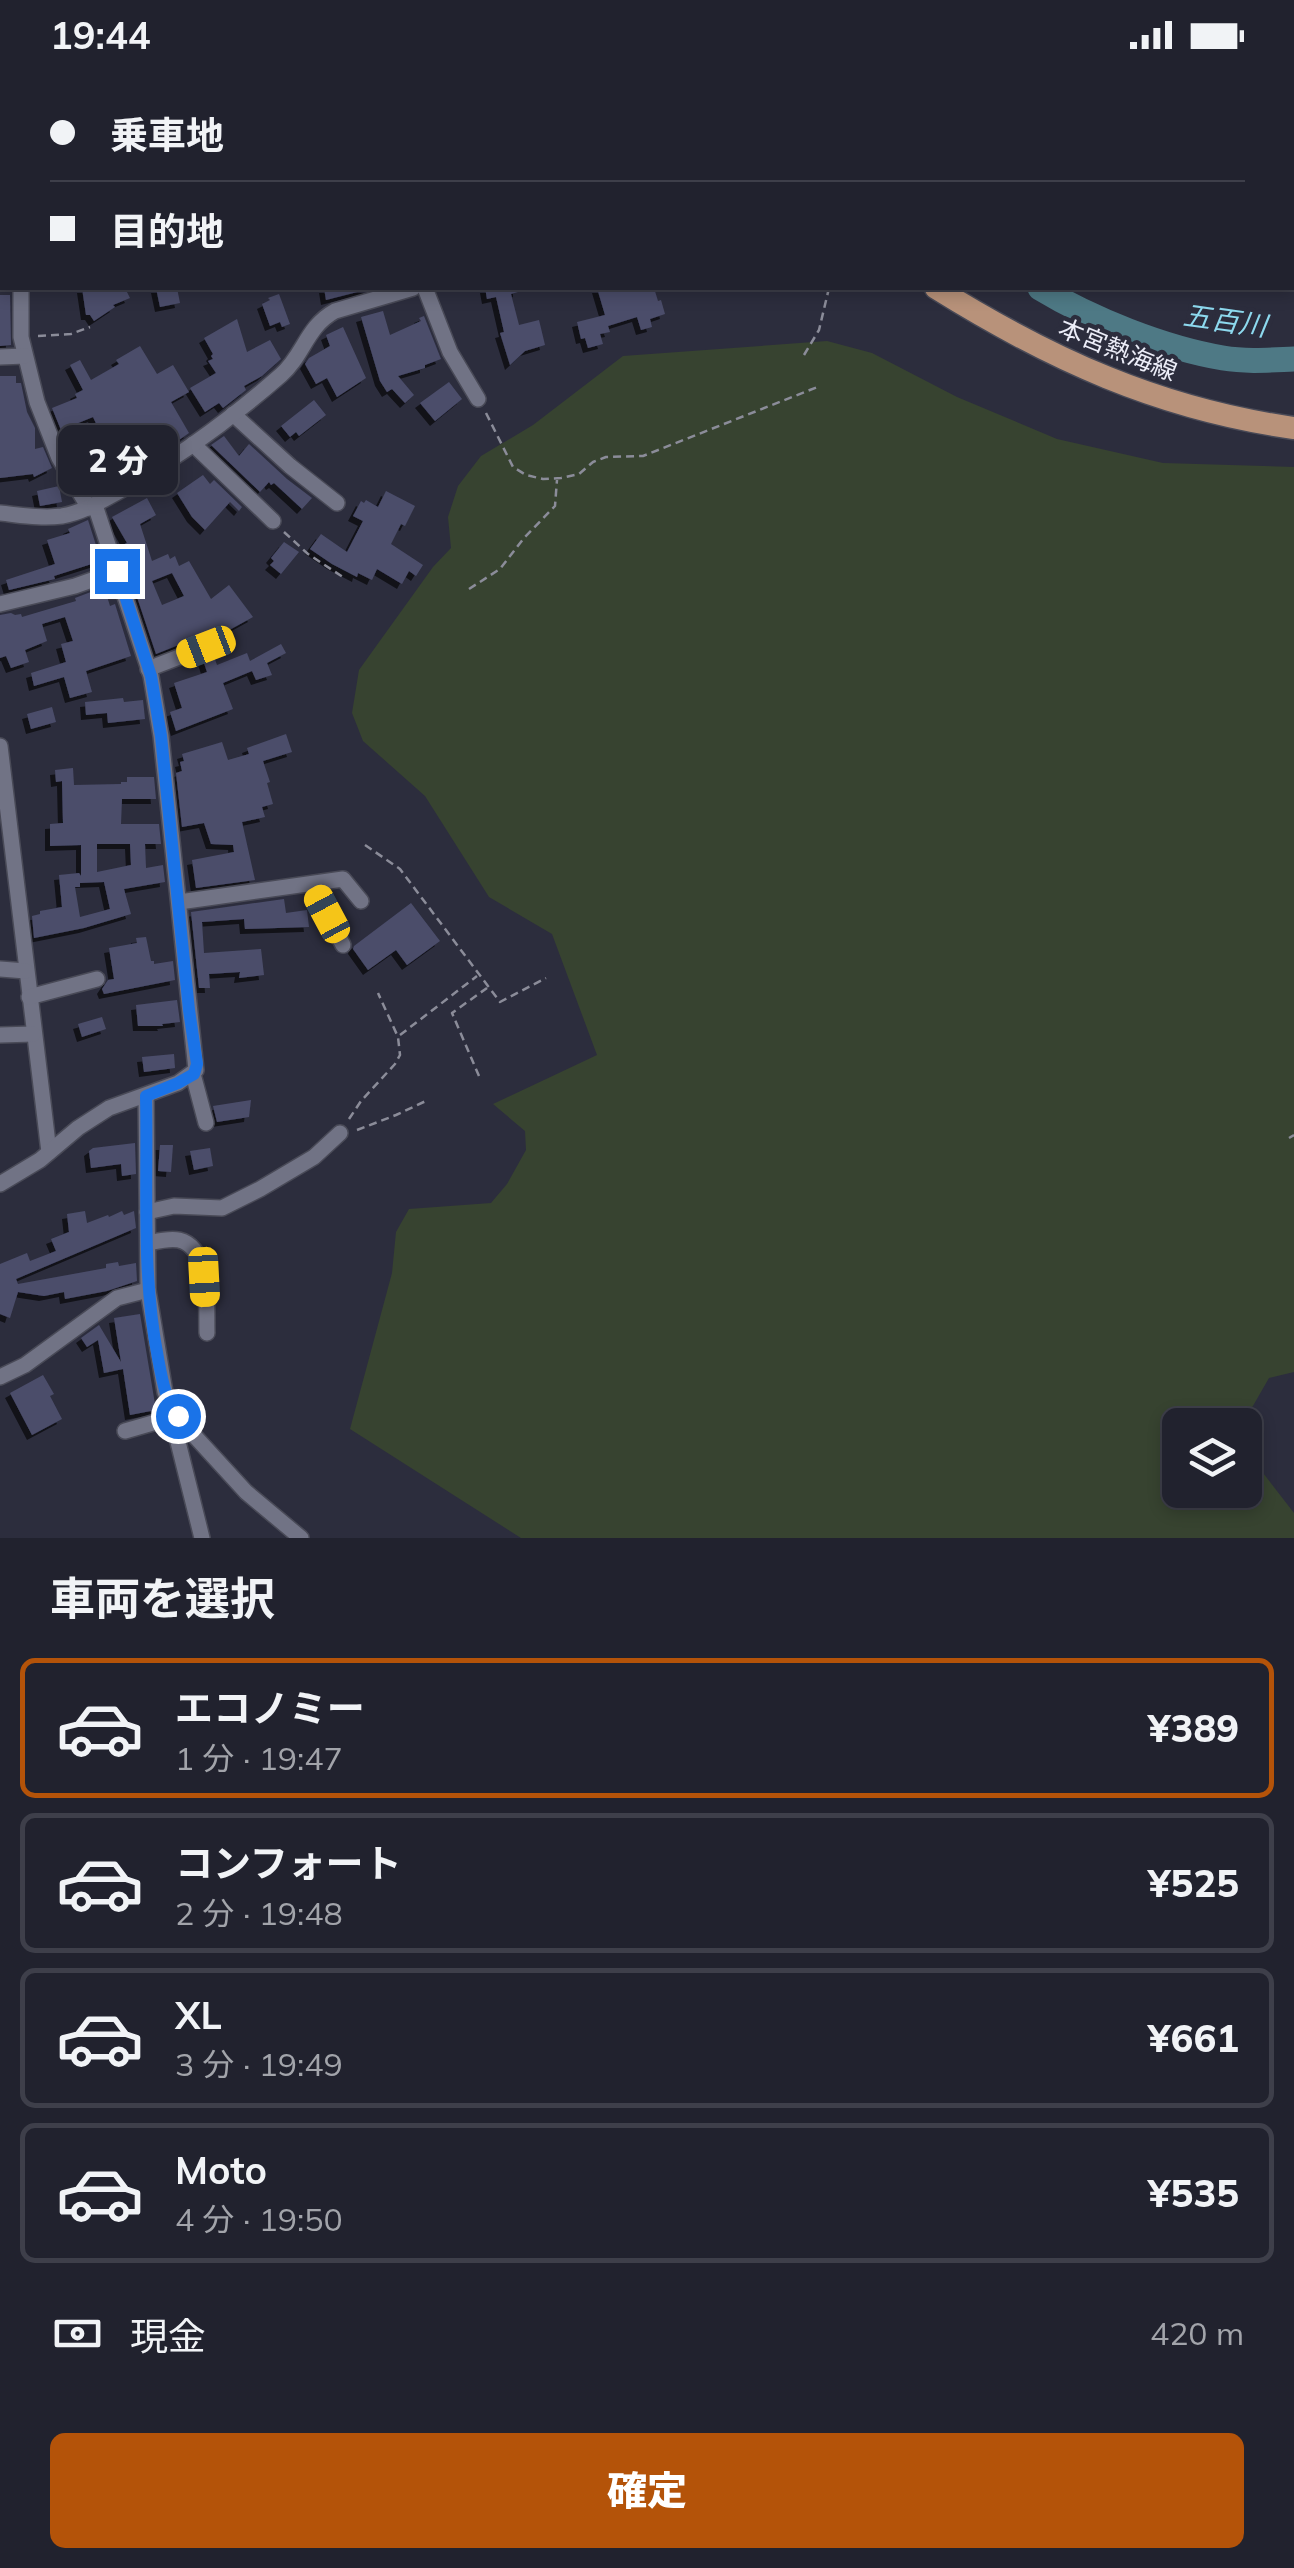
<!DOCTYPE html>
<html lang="ja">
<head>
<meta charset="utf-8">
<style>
	:root { --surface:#21222e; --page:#292a36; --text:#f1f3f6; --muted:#a2a4aa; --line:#3e3f4a; --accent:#b45309 }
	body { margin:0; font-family:Mulish,"Noto Sans JP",sans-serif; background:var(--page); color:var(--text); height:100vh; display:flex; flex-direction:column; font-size:38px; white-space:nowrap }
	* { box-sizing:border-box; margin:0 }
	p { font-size:32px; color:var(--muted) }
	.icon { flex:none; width:55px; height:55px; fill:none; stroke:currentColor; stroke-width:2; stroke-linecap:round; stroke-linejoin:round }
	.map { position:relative; height:1468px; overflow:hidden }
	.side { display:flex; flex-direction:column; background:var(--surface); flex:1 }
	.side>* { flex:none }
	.guide { position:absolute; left:0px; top:0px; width:1295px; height:220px; box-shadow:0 5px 15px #0003,0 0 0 2px var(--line); display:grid; align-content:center; height:220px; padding:0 50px; background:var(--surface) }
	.tools { position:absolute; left:1162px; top:1338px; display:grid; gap:20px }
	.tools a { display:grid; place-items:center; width:100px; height:100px; border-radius:15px; background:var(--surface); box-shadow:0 5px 15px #0003,0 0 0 2px var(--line); font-size:50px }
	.end { position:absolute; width:45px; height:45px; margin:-22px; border:12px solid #1a73e8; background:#fff; box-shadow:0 0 0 5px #fff }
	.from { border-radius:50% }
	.bubble { position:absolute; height:70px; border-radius:15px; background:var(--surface); box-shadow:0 5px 15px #0003,0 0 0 2px var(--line); font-size:32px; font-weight:800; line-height:70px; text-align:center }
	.car { position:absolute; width:30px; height:60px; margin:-30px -15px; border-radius:12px; box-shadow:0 0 8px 2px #0007; background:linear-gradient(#f5c518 24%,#345 0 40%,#f5c518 0 76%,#345 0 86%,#f5c518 0) }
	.guide b { display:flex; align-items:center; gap:35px; height:95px; font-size:38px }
	.guide b+b { border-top:2px solid var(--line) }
	.guide i { width:25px; height:25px; background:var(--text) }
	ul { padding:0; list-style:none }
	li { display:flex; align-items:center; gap:30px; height:140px; margin:0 20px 15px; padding:0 30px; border:5px solid var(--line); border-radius:15px }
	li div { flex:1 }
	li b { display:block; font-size:38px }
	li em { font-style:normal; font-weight:800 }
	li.active { border-color:var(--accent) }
	li>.icon { width:90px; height:90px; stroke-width:1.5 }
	h2 { padding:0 50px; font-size:45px; line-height:120px }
	.pay { display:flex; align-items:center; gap:25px; height:110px; padding:0 50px; font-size:38px }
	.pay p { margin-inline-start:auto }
	.button { display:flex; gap:20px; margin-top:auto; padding:20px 50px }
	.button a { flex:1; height:115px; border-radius:15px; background:var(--accent); color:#fff; font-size:40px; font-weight:800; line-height:115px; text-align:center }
	.status { display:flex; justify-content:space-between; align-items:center; height:70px; padding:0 50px; background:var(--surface); direction:ltr }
	.status svg { height:28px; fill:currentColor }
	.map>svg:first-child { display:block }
</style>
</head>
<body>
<div class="status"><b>19:44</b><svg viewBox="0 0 49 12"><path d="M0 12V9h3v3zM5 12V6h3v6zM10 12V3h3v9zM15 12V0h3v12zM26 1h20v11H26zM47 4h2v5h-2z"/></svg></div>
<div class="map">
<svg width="1294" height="1468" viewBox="0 0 1294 1468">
	<defs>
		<filter id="shadow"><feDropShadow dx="-5" dy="5" stdDeviation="0" flood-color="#0009"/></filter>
	</defs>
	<rect width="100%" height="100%" fill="#2c2d3d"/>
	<!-- green -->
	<path fill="#374330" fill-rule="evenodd" d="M827,271l45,12 85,44 100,42 106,24 131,4v905l-25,6 -23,40v33l48,62v25h-773l-171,-109 42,-156 4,-41 13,-23 82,-6 16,-19 19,-34 -1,-19 -32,-27 104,-49 -45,-121 -63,-37 -64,-101 -62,-55 -11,-28 7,-43 74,-103 18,-19 -3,-31 10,-31 23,-30 52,-31 90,-69zM1180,1355h65v65h-65z"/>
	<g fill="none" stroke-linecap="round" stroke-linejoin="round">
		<!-- stream -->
		<path stroke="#4e7985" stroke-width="4" d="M609,0l5,2"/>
		<!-- river -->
		<g stroke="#4e7985" stroke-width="25">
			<path d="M769,0l3,2"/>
			<path d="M1040,218c51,31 124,60 183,70 24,4 47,2 71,1"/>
		</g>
	</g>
	<!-- building -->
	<g fill="#4b4d6b" fill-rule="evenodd" filter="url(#shadow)">
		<path d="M82,218h43l5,10 -17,7 2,2 -21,14 -4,-6h-4z"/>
		<path d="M156,218h21l3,15 -20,4z"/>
		<path d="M324,218h44l1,1 -43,11z"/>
		<path d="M485,218h33v4l-7,2 8,31 20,-5 6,25 -20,6 -15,14 -10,-32 4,-1 -8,-35 -9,2z"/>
		<path d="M597,218h28l1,4 28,-4 4,13 3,-1 4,14 -15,5 2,8 -11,3 -4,-13 -29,9 2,6 -10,2 3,10 -15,4 -3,-10 -4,1 -4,-17 28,-7z"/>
		<path d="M279,224l11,30 -8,3 -2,-5 -10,4 -8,-22 8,-4 -2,-2z"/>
		<path d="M0,225h10l1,50 -11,1z"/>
		<path d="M383,241l7,24 31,-14 -2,-3 5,-2 17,43 -16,6v3l-27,8 16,19 -9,8 -13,-14 -5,3 -7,-11 -19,-64z"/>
		<path d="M237,249l10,33 23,-12 11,19 -19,17 -18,10 2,4 -23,18 -4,-5 -14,9 -15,-24 26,-15 -8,-12 5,-2 -2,-3 2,-2 -9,-16z"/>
		<path d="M343,257l23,51 -29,19 -10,-19 -11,6 -11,-20 4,-6 21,-12 -4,-11z"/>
		<path d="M140,276l17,28 16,-9 16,27 -18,10 18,31 -30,21 -14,-26 -19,12 15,25 -45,23 -10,-18 24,-17 -17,-36 -32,13 -9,-22 25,-10 -2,-4 8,-4 -13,-25 10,-5 11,20 28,-16 -3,-4z"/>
		<path d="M0,306h16v7h5l6,29 8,16v21l8,-2 9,21 -18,9 -1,-3 -33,4z"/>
		<path d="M449,312l13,17 -27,22 -15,-18z"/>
		<path d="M314,330l12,15 -27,21 -3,-4 -6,5 -9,-11z"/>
		<path d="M224,366l15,20 10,-12 38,35 25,19 -10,11 -28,-26 -3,2 -2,-3 -9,10 -49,-47z"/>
		<path d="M203,405l7,9 4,-4 28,27 -3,4 -9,-9 -25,28 -13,-13 -15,-24z"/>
		<path d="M59,416l3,16 -22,4 -3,-15z"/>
		<path d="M386,421l29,15 -10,20 -4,-2 -10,20 32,21 -7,11 -7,-5 -7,13 -25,-15 -5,11 -14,-7 -1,4 -25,-13 -22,-15 11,-15 26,18 16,-31 -10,-5 8,-15 3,2 2,-3 12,7z"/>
		<path d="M147,428l9,17 -16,9 12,37 16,-7 2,5 5,-3 4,10 10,-5 22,38 18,-14 24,32 -40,22 -5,-3h-7l-45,18 -36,-108 7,-3 -15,-26zM172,503l12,23 -22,9 -10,-24z"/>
		<path d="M88,450l13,41 -47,15 1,3 -46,11 -3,-10 49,-16 -8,-24 23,-7 -2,-4z"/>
		<path d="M284,472l15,10 -18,22 -11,-9 4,-4 -3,-3z"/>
		<path d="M104,517l6,19 5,-2 16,52 -45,15 6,21 -22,6 -6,-21 -30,9 -3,-13 35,-11 -5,-18 12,-3 -8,-24 -23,7 5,17 -22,9 4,12 -18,6 -5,-12 -6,2v-43l11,-2 4,2 6,-1 1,3 54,-16 -1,-3z"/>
		<path d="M281,574l5,9 -19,10 5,12 -16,5 -4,-9 -29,12 10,26 -57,22 -6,-19 12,-4 -8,-25 33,-11 -4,-12 10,-6 4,11 30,-12 3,8z"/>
		<path d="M123,628l1,4 19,-2 2,19 -37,4 -1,-10 -21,2 -1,-13z"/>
		<path d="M52,637l4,15 -25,7 -4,-15z"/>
		<path d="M286,664l6,18 -29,9 7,21 -3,1 6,21 -11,3 3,10 -23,5 13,58 -59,8 -4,-28 42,-8 -1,-7 -22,-1 -7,-21 -22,4 -6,-54 6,-2 -2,-9 4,-1 -2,-7 40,-12 6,18 21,-6 -2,-6z"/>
		<path d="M73,698l1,17 47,-1v-2h6v-5h27l2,22h-34l-1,25h38l2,20h-16l1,24 17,-3 2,17 -41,7 7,25 -47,14 -50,10 -2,-22 8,-2v-3l22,-4 -3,-32 20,-2 2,3v-31l-31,1v-22l13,-1 -1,-42 -6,1 -1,-12zM97,774h33l1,21 -34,7zM104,812l6,27 -30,8 -5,-30h5v-4z"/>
		<path d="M284,829l2,14 21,-3 2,17 -64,2 -1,-10 -42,3 2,31 57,-4 3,26 -25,3 1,-6 -31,2 1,14h-11l-8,-76z"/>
		<path d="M411,833l29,38 -33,24 -11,-15 -28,20 -15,-21 1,-3z"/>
		<path d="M146,867l5,24h3v3l19,-3 2,19 -71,14 -2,-5 6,-9 6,-1 -5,-31 28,-5 -1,-5z"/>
		<path d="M177,930l3,22 -18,2 1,2h-25l-2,-21z"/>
		<path d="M102,947l4,12 -24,8 -4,-13z"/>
		<path d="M174,984l1,14 -31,4 -2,-15z"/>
		<path d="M251,1030l-2,17 -32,5 -4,-16z"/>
		<path d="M135,1073l1,31 -14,2 -1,-12 -30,4 -2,-17 4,-3z"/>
		<path d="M160,1075h13l-2,27 -13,-1z"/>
		<path d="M210,1078l3,18 -19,4 -4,-19z"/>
		<path d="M85,1141l2,12 21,-8 1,2 13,-6 2,4 10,-4 2,17 -120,51 2,5 88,-16v-4l12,-2 1,4 17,-3 1,18 -30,10 -42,8 -1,-7 -20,4 -26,-4 -8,26 -10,-4v-50l27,-11 3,8 26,-10 -5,-12 18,-7 -2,-18z"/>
		<path d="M140,1244l16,96 -26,5 -7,-46 -19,4 -6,-33 -11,7 -6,-9 18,-13 22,37 -7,-44z"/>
		<path d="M43,1305l11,19 -4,2 12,23 -30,16 -22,-42z"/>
	</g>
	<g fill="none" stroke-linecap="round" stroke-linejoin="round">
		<defs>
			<g id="minor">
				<path d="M115,0v2"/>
				<path d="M632,0l6,2"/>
				<path d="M718,0l2,2"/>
				<path d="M1131,0l2,2"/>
				<path d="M209,2l1,-2"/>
				<path d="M414,2v-2"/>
				<path d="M510,2l1,-2"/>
				<path d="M0,63l2,2"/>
				<path d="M21,218v49l16,65 22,56 30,50"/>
				<path d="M425,218l25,64 28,47"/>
				<path d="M0,287l25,-1"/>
				<path d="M233,344l57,52 47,37"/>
				<path d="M193,374l80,77"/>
				<path d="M0,443c20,2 41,6 62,3 23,-4 42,-17 63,-28 55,-32 108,-71 156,-113 23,-20 25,-48 54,-64l78,-23"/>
				<path d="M0,534l75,-18 42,-15"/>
				<path d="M148,599l57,-22"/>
				<path d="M0,676l49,406"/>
				<path d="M311,814l32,61"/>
				<path d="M179,832l164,-23 18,22"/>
				<path d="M0,899l26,2"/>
				<path d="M29,927l68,-18"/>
				<path d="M0,965l33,-1"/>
				<path d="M193,1004l13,49"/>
				<path d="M146,1026l2,194 17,102 15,28 -3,18 25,100"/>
				<path d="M0,1114l40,-24 38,-32 31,-20 69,-25 18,-13 -35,-334 -10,-60 -56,-171"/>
				<path d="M147,1142l27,-6 48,2 38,-19 54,-32 26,-24"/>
				<path d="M148,1173c10,-2 21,-5 31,-3 33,8 27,67 28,93"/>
				<path d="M0,1307l25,-12 92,-67 31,-8"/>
				<path d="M180,1350l66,72 55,46"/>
				<path d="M125,1361l52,-15"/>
			</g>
			<g id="primary">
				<path d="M0,168l2,-1"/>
				<path d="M936,218c114,71 223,121 358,140"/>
			</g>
			<g id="motorway">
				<path d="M1197,0l1,2"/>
				<path d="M1223,0l2,2"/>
				<path d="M1292,96l2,2"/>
				<path d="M1292,133l2,2"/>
			</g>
		</defs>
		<!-- minor casing -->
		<use href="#minor" stroke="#494a57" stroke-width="18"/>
		<!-- primary casing -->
		<use href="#primary" stroke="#494a57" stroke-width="25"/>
		<!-- motorway casing -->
		<use href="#motorway" stroke="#494a57" stroke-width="30"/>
		<!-- path -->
		<g stroke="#8b8c99" stroke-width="2.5" stroke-dasharray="8 5" stroke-linecap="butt">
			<path d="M833,0l2,2"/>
			<path d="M976,2l6,-2"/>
			<path d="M38,266l33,-2 19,-7"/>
			<path d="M804,285l15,-25 10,-42"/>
			<path d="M486,343l27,54 13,8 17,4 18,-1 18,-4 14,-12 13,-5 37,-1 177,-70"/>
			<path d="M284,462l24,22 38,25"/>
			<path d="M469,519l31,-20 24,-31 31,-32 2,-26"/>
			<path d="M365,775l35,24 100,133 46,-24"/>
			<path d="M400,965l77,-59"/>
			<path d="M479,1006l-27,-63 35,-25"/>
			<path d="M349,1049l12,-18 34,-37 5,-9 -2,-18 -20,-44"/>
			<path d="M357,1060l39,-15 32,-15"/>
			<path d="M1289,1068l5,-3"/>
		</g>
		<!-- minor -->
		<use href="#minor" stroke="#717385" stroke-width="15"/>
		<!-- primary -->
		<use href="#primary" stroke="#b8927a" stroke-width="22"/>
		<!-- motorway -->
		<use href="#motorway" stroke="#e7a772" stroke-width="28"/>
	</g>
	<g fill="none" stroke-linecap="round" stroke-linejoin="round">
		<!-- route -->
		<path stroke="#1a73e8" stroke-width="12" d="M117,501l34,105 10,60 28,274 8,54 -3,10 -16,9 -32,13c2,87 -5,176 12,262 4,21 7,41 20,58"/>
	</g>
	<g text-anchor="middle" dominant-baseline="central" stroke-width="9" stroke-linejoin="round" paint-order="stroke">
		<!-- street labels -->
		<g font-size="25" fill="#ecedf8" stroke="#2c2d3d">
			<text transform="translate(1118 279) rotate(22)">本宮熱海線</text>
		</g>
		<!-- water labels -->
		<g font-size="28" font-style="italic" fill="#8dd9ee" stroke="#2c2d3d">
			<text transform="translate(1225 250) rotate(8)">五百川</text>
		</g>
	</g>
</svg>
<div class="tools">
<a><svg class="icon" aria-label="layers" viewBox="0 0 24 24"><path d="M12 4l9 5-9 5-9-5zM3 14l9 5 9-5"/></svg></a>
</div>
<i class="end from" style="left:178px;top:1346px"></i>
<i class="end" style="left:117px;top:501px"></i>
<div class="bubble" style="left:58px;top:355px;width:120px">2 分</div>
<i class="car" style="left:206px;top:577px;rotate:249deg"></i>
<i class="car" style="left:327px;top:844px;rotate:332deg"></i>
<i class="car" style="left:204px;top:1207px;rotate:177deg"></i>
<div class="guide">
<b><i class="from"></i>乗車地</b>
<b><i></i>目的地</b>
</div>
</div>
<section class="side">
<h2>車両を選択</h2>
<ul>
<li class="active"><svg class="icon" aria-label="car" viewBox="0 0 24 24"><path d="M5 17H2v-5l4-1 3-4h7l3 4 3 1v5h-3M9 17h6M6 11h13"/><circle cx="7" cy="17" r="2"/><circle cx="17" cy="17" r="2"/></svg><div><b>エコノミー</b><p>1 分 · 19:47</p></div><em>¥389</em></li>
<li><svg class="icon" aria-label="car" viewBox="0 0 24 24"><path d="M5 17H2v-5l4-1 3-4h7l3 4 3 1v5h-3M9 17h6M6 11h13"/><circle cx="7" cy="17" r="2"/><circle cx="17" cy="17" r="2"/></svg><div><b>コンフォート</b><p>2 分 · 19:48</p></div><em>¥525</em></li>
<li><svg class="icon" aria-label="car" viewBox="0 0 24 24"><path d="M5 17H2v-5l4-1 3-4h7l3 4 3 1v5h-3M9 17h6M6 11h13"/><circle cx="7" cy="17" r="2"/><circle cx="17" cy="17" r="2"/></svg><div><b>XL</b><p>3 分 · 19:49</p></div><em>¥661</em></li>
<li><svg class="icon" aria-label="car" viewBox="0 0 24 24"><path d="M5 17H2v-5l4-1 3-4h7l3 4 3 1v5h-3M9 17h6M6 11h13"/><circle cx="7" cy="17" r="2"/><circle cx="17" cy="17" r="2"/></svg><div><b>Moto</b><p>4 分 · 19:50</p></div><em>¥535</em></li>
</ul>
<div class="pay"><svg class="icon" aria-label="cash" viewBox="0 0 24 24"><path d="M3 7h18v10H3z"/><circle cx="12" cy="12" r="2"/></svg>現金<p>420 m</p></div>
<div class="button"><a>確定</a></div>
</section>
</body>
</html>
